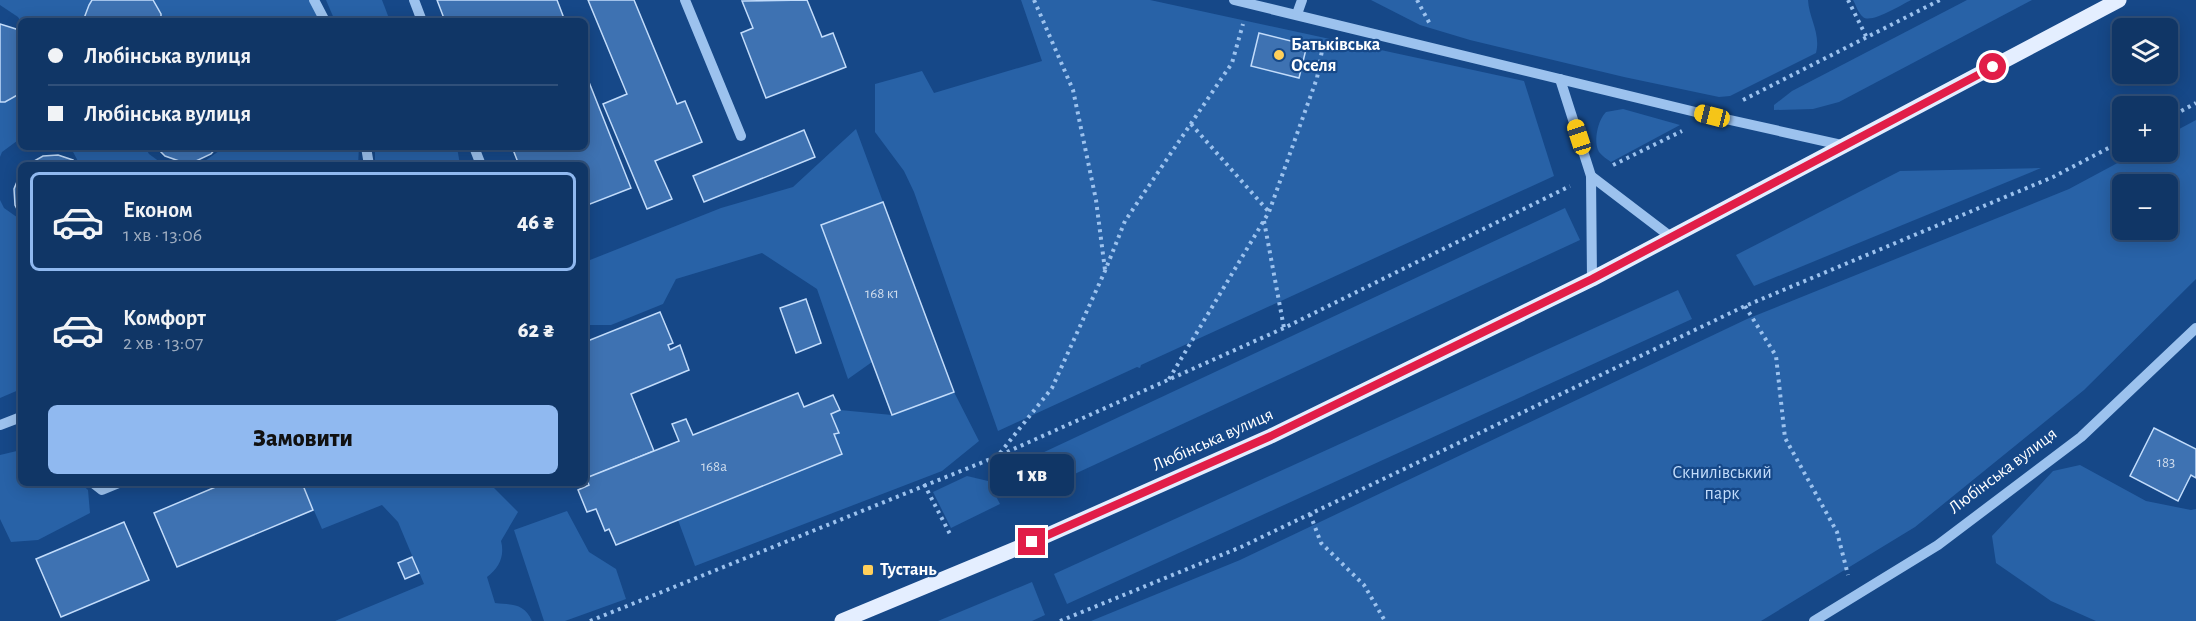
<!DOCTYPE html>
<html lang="uk">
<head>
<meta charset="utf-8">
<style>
	:root { --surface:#103666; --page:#193e6c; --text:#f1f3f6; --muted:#9cabbf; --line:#30507a; --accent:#90b9f0 }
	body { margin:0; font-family:"Alegreya Sans",sans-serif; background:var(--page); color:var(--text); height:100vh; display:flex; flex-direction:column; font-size:22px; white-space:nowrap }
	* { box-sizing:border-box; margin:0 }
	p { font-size:20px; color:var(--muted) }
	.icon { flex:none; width:33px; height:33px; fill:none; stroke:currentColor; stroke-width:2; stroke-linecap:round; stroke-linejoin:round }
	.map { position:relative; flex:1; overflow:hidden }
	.sheet { position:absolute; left:18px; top:162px; width:570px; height:324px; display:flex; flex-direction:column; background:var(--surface); border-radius:9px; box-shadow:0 3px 15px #0003,0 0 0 2px var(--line) }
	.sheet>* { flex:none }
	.hud { position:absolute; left:18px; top:18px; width:570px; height:132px; border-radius:9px; box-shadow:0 3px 15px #0003,0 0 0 2px var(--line); display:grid; align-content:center; height:132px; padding:0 30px; background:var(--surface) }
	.buttons { position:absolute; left:2112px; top:18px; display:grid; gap:12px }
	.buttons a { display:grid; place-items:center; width:66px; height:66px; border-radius:9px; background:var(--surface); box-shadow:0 3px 15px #0003,0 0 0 2px var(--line); font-size:30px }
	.end { position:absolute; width:27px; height:27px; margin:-14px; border:8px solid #e11d48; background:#fff; box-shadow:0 0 0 3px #fff }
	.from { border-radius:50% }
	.bubble { position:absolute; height:42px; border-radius:9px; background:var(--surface); box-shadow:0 3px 15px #0003,0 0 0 2px var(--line); font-size:20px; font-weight:800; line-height:42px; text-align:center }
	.car { position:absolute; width:18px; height:36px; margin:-18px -9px; border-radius:8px; box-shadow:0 0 4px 2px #0007; background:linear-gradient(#f5c518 24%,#345 0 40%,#f5c518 0 76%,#345 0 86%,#f5c518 0) }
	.hud b { display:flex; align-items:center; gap:21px; height:57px; font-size:22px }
	.hud b+b { border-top:2px solid var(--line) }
	.hud i { width:15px; height:15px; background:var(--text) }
	ul { padding:10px 0 0; list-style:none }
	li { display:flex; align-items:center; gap:18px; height:99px; margin:0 12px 9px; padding:0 18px; border:3px solid transparent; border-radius:9px }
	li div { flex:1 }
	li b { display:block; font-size:22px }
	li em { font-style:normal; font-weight:800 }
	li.current { border-color:var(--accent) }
	li>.icon { width:54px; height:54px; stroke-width:1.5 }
	.cta { display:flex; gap:12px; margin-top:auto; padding:12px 30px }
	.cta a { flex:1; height:69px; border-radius:9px; background:var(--accent); color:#111; font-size:24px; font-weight:800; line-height:69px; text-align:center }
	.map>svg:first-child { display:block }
</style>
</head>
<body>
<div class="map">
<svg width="2196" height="621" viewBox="0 0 2196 621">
	<rect width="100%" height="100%" fill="#164888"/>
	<!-- green -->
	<g fill="#2862a7" fill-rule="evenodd">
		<path d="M0,0h316l4,21 -299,1 -3,-5 -18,-12z"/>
		<path d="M326,0h56l8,21h-55z"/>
		<path d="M1021,0h129l374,81 30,95 -413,189 -1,3 -3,-1 -139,64 -84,-239 -10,-21 -29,-39v-48l47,-13 12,22 108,-32z"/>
		<path d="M1371,0h437c1,19 13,33 8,53l-86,43 -11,1 -95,-20 -154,-37 -50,-15z"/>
		<path d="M1853,0h58c-10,5 -40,24 -48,17 -5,-4 -7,-12 -10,-17z"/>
		<path d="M1967,0h65l-193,102 -26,7 -39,1v-5l18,-14z"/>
		<path d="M21,70v68l-19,14 -2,5v-70z"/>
		<path d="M1623,109l57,16 -69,37c-4,-3 -9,-6 -12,-10 -6,-11 -1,-32 7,-40z"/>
		<path d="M2196,120v159l-112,111 -169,137 -154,94h-670l149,-61 507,-241 322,-130 69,-37h30v-17zM2122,184h46v46h-46z"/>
		<path d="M856,129l27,73 -62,23 51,137 -24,17 -31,-90 -55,-36 -86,26 -13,25 -52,21h-26v-63l136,-54 72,-21z"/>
		<path d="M69,147h76l4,7 15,11h-84l-8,-15z"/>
		<path d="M220,147h139l-1,18h-159l20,-14z"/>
		<path d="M375,147h82l3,18h-85z"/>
		<path d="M2041,168l-287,118 -18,-31 164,-84z"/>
		<path d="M0,200l4,8 17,12v169l-21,9z"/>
		<path d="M1565,208l15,32 -555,257 -15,-29z"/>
		<path d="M1678,290l14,29 -625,285 -13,-30z"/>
		<path d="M954,392l25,49 -37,30 -247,95 -17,-46 163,-66 -7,-20 5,-2 -8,-18 9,-4 52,5z"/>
		<path d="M21,450v33h59l8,7 2,23 -52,27 -27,2 -11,-23v-64z"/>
		<path d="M2080,465l66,36 45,9 5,-1v112h-100l-45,-20 -55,-38 -4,-27 61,-65z"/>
		<path d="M967,476l21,5 12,23 -49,24 -18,-36z"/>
		<path d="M302,483h187l29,29 -17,29c4,15 -2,27 -14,36l8,26c18,2 29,0 37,18h-197l89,-37 -26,-62 -16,-17 -60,24z"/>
		<path d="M567,511l22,41 27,17 10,30 -61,22h-21l-30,-91z"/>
		<path d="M1032,582l13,33 -13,6h-94z"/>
	</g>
	<!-- building -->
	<g fill="#3e72b2" stroke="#c2dcfb" stroke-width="1.5">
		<path d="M92,0h61l8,14v7h-78l6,-16z"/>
		<path d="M437,0h120l8,21h-120z"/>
		<path d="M588,0h46l43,104 8,-3 17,41 -47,19 17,38 -25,10 -44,-105 24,-10z"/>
		<path d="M807,0l15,37 11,-4 13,34 -80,31 -25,-65 12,-5 -11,-27z"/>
		<path d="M0,24l16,5 5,5v59l-16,9h-5z"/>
		<path d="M1259,33l48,12 -8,33 -48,-12z"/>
		<path d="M585,72l46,116 -46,18v-41h-66l-7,-18h73z"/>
		<path d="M804,130l11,27 -111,45 -11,-26z"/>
		<path d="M156,147h61l-6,7 -15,7 -14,1 -17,-6z"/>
		<path d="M58,155l15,5 6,5h-52l16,-9z"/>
		<path d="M21,172v45l-6,-12 -1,-16z"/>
		<path d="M883,202l71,190 -62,23 -71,-190z"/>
		<path d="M806,299l15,44 -25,10 -16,-45z"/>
		<path d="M660,312l13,31 -5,2 2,5 10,-5 9,25 -58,24 23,57 -69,28v-137z"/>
		<path d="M798,393l6,14 29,-12 7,15 -9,4 8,19 -5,1 8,20 -226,91 -7,-16 -4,2 -9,-22 -9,3 -9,-22 11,-5 -3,-7 93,-37 -7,-17 14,-5 7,16z"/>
		<path d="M2154,428l42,21v29l-5,-3 -13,26 -48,-25z"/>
		<path d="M225,483h77l11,27 -136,57 -23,-54z"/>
		<path d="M124,522l25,58 -88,37 -25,-58z"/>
		<path d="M412,557l7,16 -14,6 -7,-16z"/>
	</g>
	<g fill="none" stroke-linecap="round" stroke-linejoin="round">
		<!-- path -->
		<g stroke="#9cc2ee" stroke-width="4" stroke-dasharray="3 4.5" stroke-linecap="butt">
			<path d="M1034,0l39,90 23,110 9,70"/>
			<path d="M1417,0l14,26"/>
			<path d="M1848,0l19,38"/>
			<path d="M1743,100l197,-100"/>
			<path d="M2168,118l28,-15"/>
			<path d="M1191,124l78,88"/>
			<path d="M1613,165l69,-34"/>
			<path d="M1264,221l20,107"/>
			<path d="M1745,306l31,50 9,82 52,94 11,43"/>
			<path d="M1169,379l100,-167 48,-134 6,-33"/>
			<path d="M1000,453l52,-65 53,-117 20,-50 107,-158 11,-39"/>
			<path d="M924,484l27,52"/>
			<path d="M1310,514l11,29 43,42 21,36"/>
			<path d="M590,621l408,-165 286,-128 286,-142"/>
			<path d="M1060,621l181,-74 504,-241 308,-129 69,-36"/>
		</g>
		<!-- minor -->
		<g stroke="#9cc2ee" stroke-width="10">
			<path d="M314,0l11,21"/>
			<path d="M414,0l8,21"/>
			<path d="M685,0l56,136"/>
			<path d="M1234,0l478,116 134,30"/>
			<path d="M1297,14l5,-14"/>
			<path d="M1560,79l31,97 1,103"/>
			<path d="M366,147l3,18"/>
			<path d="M474,147l7,18"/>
			<path d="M1591,176l80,61"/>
			<path d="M0,425l21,-8"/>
			<path d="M93,483l9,7 17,-7"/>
			<path d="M1814,621l124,-76 143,-108 115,-109"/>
		</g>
		<!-- major -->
		<path stroke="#e4eeff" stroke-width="15" d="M842,621l190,-79 239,-106 321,-157 527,-279"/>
	</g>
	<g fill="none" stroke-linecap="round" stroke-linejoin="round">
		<!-- route -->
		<path stroke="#e11d48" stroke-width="8" d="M1032,542l239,-106 321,-157 401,-212"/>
	</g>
	<!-- markers -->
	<g fill="#ffcf5a" stroke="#164888" stroke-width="2">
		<circle cx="1279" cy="55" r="6"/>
		<rect x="862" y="564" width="12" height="12" rx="3"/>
	</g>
	<g text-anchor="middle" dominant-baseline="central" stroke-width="4.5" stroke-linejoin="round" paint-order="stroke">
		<!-- number labels -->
		<g font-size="15" fill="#cfdcec">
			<text x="882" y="293">168 к1</text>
			<text x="2166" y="462">183</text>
			<text x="714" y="466">168а</text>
		</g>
		<!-- poi labels -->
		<g font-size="18" font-weight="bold" fill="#fff" stroke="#164888" text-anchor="start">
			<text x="1291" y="45">Батьківська<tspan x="1291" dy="21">Оселя</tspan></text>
			<text x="880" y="570">Тустань</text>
		</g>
		<!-- street labels -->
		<g font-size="18" fill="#fff" stroke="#164888">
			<text transform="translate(1213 440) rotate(-24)">Любінська вулиця</text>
			<text transform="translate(2003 471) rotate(-37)">Любінська вулиця</text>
		</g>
		<!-- park labels -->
		<g font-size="18" fill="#c2dcfb" stroke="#164888">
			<text x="1722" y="473">Скнилівський<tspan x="1722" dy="21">парк</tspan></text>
		</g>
	</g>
</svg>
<div class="buttons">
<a><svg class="icon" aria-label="layers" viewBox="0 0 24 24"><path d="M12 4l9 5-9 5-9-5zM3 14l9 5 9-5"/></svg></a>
<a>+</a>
<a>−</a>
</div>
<i class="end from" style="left:1993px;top:67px"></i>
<i class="end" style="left:1032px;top:542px"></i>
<div class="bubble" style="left:990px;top:454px;width:84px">1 хв</div>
<i class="car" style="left:1712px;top:116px;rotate:284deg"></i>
<i class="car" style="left:1579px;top:137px;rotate:342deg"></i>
<div class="hud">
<b><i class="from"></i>Любінська вулиця</b>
<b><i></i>Любінська вулиця</b>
</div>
<section class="sheet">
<ul>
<li class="current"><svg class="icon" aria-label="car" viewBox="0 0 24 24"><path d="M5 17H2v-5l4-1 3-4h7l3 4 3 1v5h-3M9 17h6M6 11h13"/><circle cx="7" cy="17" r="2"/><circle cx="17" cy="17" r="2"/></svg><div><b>Економ</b><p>1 хв · 13:06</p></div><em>46 ₴</em></li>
<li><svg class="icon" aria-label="car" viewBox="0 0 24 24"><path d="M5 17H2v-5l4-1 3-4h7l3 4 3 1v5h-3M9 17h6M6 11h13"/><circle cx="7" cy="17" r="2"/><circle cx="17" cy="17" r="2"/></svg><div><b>Комфорт</b><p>2 хв · 13:07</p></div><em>62 ₴</em></li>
</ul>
<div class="cta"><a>Замовити</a></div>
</section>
</div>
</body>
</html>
